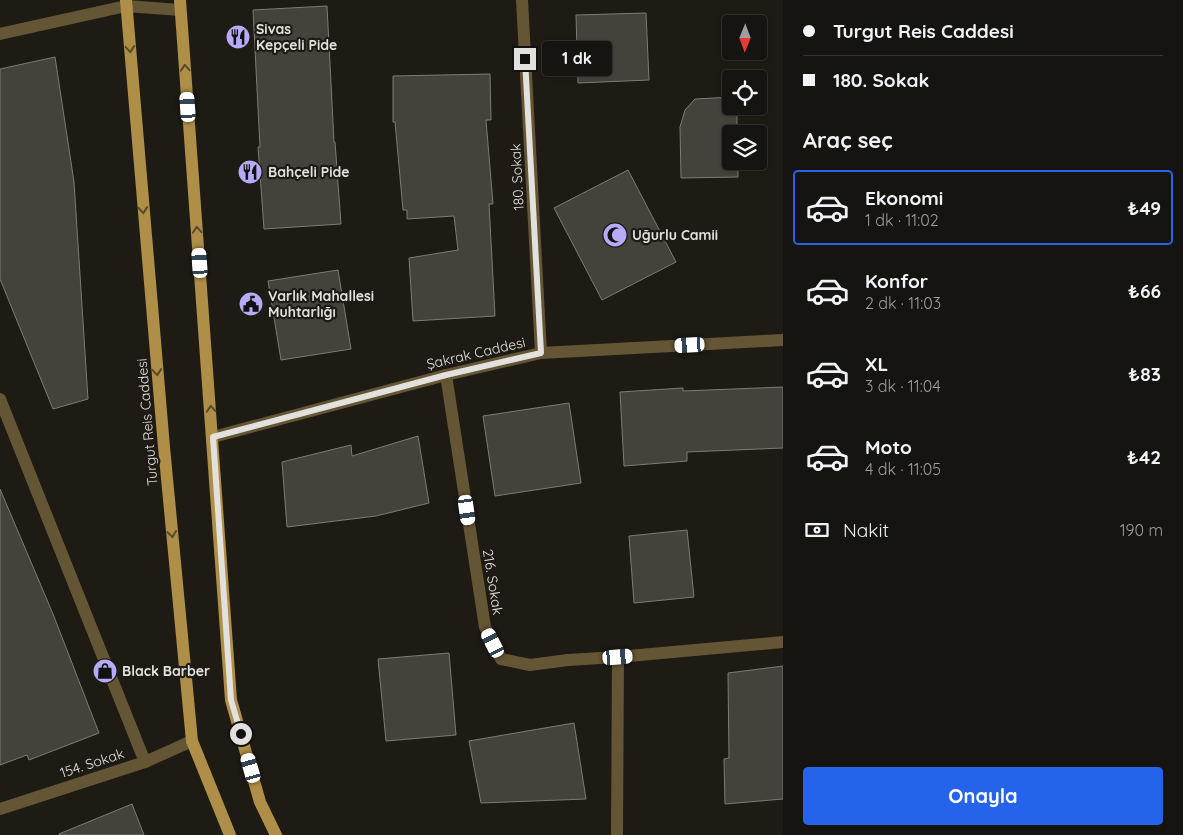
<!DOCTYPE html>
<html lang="tr">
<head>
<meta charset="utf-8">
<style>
	:root { --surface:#161410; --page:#23211e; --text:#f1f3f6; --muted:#9e9e9f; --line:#353330; --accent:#2563eb }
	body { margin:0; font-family:Quicksand,sans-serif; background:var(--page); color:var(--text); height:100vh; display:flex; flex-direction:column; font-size:19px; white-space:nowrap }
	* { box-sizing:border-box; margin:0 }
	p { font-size:16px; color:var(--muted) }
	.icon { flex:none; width:28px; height:28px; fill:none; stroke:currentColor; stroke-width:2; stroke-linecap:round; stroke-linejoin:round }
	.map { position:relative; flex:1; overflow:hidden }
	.sheet { display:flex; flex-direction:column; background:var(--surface); width:400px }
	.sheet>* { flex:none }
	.hud { display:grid; align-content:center; height:110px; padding:0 20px; background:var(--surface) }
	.needle { width:32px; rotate:181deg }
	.buttons { position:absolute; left:722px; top:15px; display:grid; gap:10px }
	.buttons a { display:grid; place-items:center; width:45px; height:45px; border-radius:5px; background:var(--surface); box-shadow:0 1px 4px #0004,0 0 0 1px var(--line); font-size:25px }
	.end { position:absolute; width:22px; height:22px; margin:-11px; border:6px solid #e3e1dd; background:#111; box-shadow:0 0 0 2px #111 }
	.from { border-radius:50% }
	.bubble { position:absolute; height:35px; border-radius:5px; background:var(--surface); box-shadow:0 1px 4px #0004,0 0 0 1px var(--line); font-size:16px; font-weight:700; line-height:35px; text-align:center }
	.car { position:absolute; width:15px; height:30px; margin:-15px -8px; border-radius:6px; box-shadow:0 0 4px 1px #0007; background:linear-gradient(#fff 24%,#345 0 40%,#fff 0 76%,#345 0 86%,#fff 0) }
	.hud b { display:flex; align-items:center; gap:18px; height:48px; font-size:19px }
	.hud b+b { border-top:1px solid var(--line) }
	.hud i { width:12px; height:12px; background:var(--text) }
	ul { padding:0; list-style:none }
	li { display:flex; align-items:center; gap:15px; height:75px; margin:0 10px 8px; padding:0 10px; border:2px solid transparent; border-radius:5px }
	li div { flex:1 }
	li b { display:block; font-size:19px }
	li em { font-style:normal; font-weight:700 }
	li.on { border-color:var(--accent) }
	li>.icon { width:45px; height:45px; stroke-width:1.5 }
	h2 { padding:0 20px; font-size:22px; line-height:60px }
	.pay { display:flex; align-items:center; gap:12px; height:55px; padding:0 20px; font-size:19px }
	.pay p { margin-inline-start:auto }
	.action { display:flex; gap:10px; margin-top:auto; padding:10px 20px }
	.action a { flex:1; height:58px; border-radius:5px; background:var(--accent); color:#fff; font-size:20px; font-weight:700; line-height:58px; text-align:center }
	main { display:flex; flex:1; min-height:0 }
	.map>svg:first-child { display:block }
</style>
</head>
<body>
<main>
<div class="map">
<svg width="783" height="835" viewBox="0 0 783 835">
	<rect width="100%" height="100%" fill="#1e1b15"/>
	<!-- building -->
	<g fill="#45423c" stroke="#7e7b74">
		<path d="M327,6l7,136h1l6,82 -77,5 -6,-82h2l-7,-137z"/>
		<path d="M646,13l3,67 -71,3 -2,-68z"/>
		<path d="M55,57l19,125 14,217 -35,10 -53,-130v-210z"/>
		<path d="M490,74l1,46h-5l7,84h-4l6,112 -82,5 -4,-63 49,-8 -4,-34 -47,3v-9h-4l-8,-88h-2v-46z"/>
		<path d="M731,97v9h6v28h-6v27h7v16l-57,1 -1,-51 5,-17 10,-11z"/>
		<path d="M628,170l48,92 -74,38 -48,-92z"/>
		<path d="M338,270l13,79 -70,11 -13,-79z"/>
		<path d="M783,387v61l-96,4v9l-63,5 -4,-74 63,-4v3z"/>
		<path d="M569,403l12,80 -86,13 -12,-80z"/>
		<path d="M418,436l11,67 -53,13 -89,11 -5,-65 69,-17 1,11z"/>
		<path d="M0,489l53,125 46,119 -70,27 -2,-5 -27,10z"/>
		<path d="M687,530l7,67 -60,6 -5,-67z"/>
		<path d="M449,653l7,82 -70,6 -8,-82z"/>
		<path d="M783,666v133l-58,5 -1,-45 5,-1 -1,-85z"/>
		<path d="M574,723l12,76 -105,4 -12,-62z"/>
		<path d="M132,804l12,31h-85v-1z"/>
	</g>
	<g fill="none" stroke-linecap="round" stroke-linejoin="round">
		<!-- minor -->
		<g stroke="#645534" stroke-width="12">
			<path d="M522,0l19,353"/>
			<path d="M0,34l126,-28 54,4"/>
			<path d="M446,375l39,252 16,32 29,6 38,-5 50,-3 165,-15"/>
			<path d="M0,399l145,363"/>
			<path d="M213,437l233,-62 95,-22 242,-13"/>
			<path d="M0,809l145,-47 47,-21"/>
			<path d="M617,835l1,-178"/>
		</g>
		<!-- major -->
		<g stroke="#af8f47" stroke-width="12">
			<path d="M126,0l38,447 28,294 38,94"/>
			<path d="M180,0l51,700 29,102 16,33"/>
		</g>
	</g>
	<!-- one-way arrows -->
	<defs><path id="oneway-chevron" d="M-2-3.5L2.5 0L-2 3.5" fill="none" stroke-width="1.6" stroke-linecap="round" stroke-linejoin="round" transform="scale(1.25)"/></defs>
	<g stroke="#584929">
		<use href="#oneway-chevron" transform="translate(130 49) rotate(85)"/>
		<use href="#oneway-chevron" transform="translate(185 68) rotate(-94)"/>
		<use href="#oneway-chevron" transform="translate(143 210) rotate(85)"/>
		<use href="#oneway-chevron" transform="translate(197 230) rotate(-94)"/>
		<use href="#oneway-chevron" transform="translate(157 372) rotate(85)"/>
		<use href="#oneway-chevron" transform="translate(211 409) rotate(-94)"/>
		<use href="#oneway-chevron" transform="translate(172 534) rotate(84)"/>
	</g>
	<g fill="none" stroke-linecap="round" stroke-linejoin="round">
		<!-- route -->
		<path stroke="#e3e1dd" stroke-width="6" d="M241,734l-10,-34 -18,-263 233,-62 95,-22 -16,-294"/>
	</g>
	<!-- icons -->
	<defs>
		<symbol id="restaurant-disc" viewBox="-11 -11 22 22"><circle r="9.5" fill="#b7abf8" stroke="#1e1b15"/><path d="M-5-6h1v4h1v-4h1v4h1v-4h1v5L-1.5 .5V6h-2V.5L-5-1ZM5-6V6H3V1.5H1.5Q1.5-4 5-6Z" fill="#111"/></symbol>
		<symbol id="mosque-disc" viewBox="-11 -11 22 22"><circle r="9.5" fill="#b7abf8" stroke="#1e1b15"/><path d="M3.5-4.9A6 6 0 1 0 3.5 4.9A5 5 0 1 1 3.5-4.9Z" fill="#111"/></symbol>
		<symbol id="civic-disc" viewBox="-11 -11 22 22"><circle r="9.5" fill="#b7abf8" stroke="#1e1b15"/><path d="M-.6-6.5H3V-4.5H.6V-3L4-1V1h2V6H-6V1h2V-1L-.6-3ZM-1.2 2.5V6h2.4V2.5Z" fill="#111"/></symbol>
		<symbol id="shop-disc" viewBox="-11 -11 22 22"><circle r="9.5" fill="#b7abf8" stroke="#1e1b15"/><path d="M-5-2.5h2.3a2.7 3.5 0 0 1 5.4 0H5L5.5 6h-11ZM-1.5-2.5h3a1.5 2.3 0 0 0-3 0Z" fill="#111"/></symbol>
	</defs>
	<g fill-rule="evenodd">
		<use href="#restaurant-disc" x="224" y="23" width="28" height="28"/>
		<use href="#restaurant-disc" x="236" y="158" width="28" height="28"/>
		<use href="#mosque-disc" x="601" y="221" width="28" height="28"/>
		<use href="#civic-disc" x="237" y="290" width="28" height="28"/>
		<use href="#shop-disc" x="91" y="657" width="28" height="28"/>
	</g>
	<g text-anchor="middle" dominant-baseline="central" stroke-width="4.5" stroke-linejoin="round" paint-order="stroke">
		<!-- poi labels -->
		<g font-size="14" font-weight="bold" fill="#e3e1dd" stroke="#1e1b15" text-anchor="start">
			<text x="256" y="29">Sivas<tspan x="256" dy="16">Kepçeli Pide</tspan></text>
			<text x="268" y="172">Bahçeli Pide</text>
			<text x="632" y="235">Uğurlu Camii</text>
			<text x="268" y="296">Varlık Mahallesi<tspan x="268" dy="16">Muhtarlığı</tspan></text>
			<text x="122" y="671">Black Barber</text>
		</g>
		<!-- street labels -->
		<g font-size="14" fill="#e3e1dd" stroke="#1e1b15">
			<text transform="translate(517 177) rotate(-93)">180. Sokak</text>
			<text transform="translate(476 353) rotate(-13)">Şakrak Caddesi</text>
			<text transform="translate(147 422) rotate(-95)">Turgut Reis Caddesi</text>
			<text transform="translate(493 582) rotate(81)">216. Sokak</text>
			<text transform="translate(92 763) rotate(-18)">154. Sokak</text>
		</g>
	</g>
</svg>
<div class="buttons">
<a><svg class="needle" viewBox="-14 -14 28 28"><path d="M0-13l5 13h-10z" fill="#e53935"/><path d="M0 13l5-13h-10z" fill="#9e9e9f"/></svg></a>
<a><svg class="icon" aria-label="locate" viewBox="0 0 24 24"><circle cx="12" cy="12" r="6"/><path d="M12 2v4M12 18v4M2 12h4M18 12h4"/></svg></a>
<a><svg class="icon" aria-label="layers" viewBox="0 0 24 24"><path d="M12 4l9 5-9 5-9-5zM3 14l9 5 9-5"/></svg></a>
</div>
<i class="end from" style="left:241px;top:734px"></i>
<i class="end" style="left:525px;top:59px"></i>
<div class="bubble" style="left:542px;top:41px;width:70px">1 dk</div>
<i class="car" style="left:188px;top:107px;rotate:356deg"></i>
<i class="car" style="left:200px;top:263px;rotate:356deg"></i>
<i class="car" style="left:690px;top:345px;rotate:267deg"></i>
<i class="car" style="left:467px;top:510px;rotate:172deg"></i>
<i class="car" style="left:493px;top:643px;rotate:333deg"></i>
<i class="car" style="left:618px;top:657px;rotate:85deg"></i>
<i class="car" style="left:251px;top:768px;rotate:344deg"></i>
</div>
<section class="sheet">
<div class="hud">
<b><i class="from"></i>Turgut Reis Caddesi</b>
<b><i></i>180. Sokak</b>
</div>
<h2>Araç seç</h2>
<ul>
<li class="on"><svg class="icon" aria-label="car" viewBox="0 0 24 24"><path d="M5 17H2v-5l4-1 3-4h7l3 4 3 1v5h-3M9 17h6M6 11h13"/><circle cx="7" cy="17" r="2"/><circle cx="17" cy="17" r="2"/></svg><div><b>Ekonomi</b><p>1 dk · 11:02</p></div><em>₺49</em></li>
<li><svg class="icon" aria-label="car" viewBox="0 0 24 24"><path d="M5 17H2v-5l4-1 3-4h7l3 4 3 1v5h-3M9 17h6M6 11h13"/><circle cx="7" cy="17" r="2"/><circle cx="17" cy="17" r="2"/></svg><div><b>Konfor</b><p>2 dk · 11:03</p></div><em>₺66</em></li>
<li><svg class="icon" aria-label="car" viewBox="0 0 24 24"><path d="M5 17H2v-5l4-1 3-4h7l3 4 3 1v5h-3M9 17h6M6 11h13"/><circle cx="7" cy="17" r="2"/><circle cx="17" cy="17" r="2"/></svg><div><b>XL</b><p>3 dk · 11:04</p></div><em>₺83</em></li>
<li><svg class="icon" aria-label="car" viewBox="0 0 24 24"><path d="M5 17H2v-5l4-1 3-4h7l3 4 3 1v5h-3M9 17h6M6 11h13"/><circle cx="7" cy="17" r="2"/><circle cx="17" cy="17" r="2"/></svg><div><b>Moto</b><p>4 dk · 11:05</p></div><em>₺42</em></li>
</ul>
<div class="pay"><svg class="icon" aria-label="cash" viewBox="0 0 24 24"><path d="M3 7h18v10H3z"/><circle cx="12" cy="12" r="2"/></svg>Nakit<p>190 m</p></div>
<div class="action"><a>Onayla</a></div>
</section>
</main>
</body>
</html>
